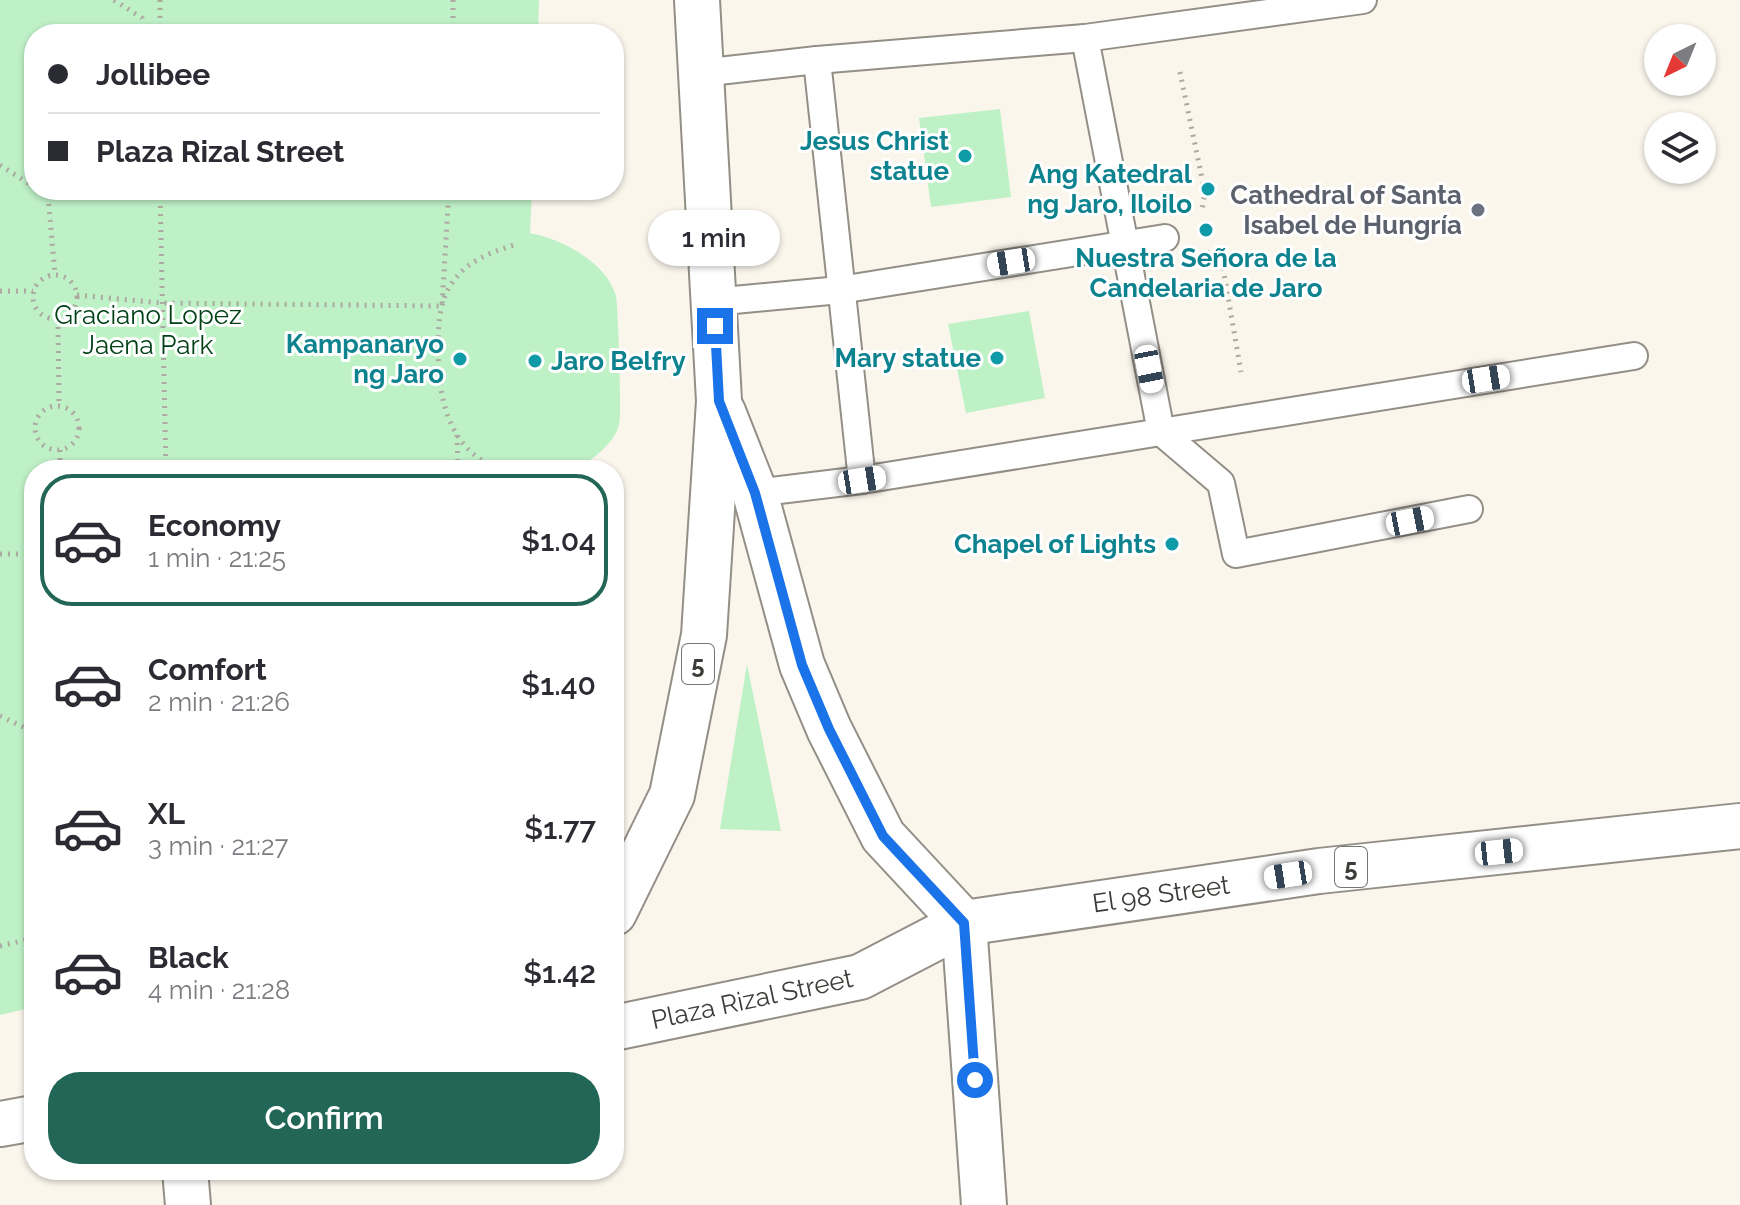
<!DOCTYPE html>
<html lang="en">
<head>
<meta charset="utf-8">
<style>
	:root { --surface:#fff; --page:#f2f2f3; --text:#2b2b33; --muted:#7c7c81; --line:#e1e1e2; --accent:#226657 }
	body { margin:0; font-family:Raleway,sans-serif; background:var(--page); color:var(--text); height:100vh; display:flex; flex-direction:column; font-size:30px; white-space:nowrap }
	* { box-sizing:border-box; margin:0 }
	p { font-size:26px; color:var(--muted) }
	.icon { flex:none; width:44px; height:44px; fill:none; stroke:currentColor; stroke-width:2; stroke-linecap:round; stroke-linejoin:round }
	.map { position:relative; flex:1; overflow:hidden }
	.panel { position:absolute; left:24px; top:460px; width:600px; height:720px; display:flex; flex-direction:column; background:var(--surface); border-radius:32px; box-shadow:0 2px 6px #0004 }
	.panel>* { flex:none }
	.hud { position:absolute; left:24px; top:24px; width:600px; height:176px; border-radius:32px; box-shadow:0 2px 6px #0004; display:grid; align-content:center; height:176px; padding:0 24px; background:var(--surface) }
	.needle { width:52px; rotate:223deg }
	.controls { position:absolute; left:1644px; top:24px; display:grid; gap:16px }
	.controls a { display:grid; place-items:center; width:72px; height:72px; border-radius:50%; background:var(--surface); box-shadow:0 2px 6px #0004; font-size:40px }
	.end { position:absolute; width:36px; height:36px; margin:-18px; border:10px solid #1a73e8; background:#fff; box-shadow:0 0 0 4px #fff }
	.from { border-radius:50% }
	.bubble { position:absolute; height:56px; border-radius:28px; background:var(--surface); box-shadow:0 2px 6px #0004; font-size:26px; font-weight:600; line-height:56px; text-align:center }
	.car { position:absolute; width:24px; height:48px; margin:-24px -12px; border-radius:10px; box-shadow:0 0 6px 2px #0007; background:linear-gradient(#fff 24%,#345 0 40%,#fff 0 76%,#345 0 86%,#fff 0) }
	.hud b { display:flex; align-items:center; gap:28px; height:76px; font-size:30px }
	.hud b+b { border-top:2px solid var(--line) }
	.hud i { width:20px; height:20px; background:var(--text) }
	ul { padding:14px 0 0; list-style:none }
	li { display:flex; align-items:center; gap:24px; height:132px; margin:0 16px 12px; padding:0 8px; border:4px solid transparent; border-radius:32px }
	li div { flex:1 }
	li b { display:block; font-size:30px }
	li em { font-style:normal; font-weight:600 }
	li.current { border-color:var(--accent) }
	li>.icon { width:72px; height:72px; stroke-width:1.5 }
	.action { display:flex; gap:16px; margin-top:auto; padding:16px 24px }
	.action a { flex:1; height:92px; border-radius:32px; background:var(--accent); color:#fff; font-size:32px; font-weight:600; line-height:92px; text-align:center }
	.map>svg:first-child { display:block }
</style>
</head>
<body>
<div class="map">
<svg width="1740" height="1205" viewBox="0 0 1740 1205">
	<rect width="100%" height="100%" fill="#faf6ec"/>
	<!-- green -->
	<g fill="#bff1c7">
		<path d="M0,0h539l-1,34h-504v156h498l-2,43c32,6 76,29 86,63 2,9 6,118 3,128 -4,20 -29,38 -46,46h-539v537l-34,8z"/>
		<path d="M1000,109l11,88 -80,10 -12,-89z"/>
		<path d="M1029,311l16,87 -79,15 -18,-89z"/>
		<path d="M747,664l34,167 -61,-2z"/>
	</g>
	<g fill="none" stroke-linecap="round" stroke-linejoin="round">
		<defs>
			<g id="service">
				<path d="M1085,38l278,-38"/>
				<path d="M817,60l45,420"/>
				<path d="M701,73l116,-13 268,-22 76,394 -299,48 -107,13"/>
				<path d="M713,302l127,-12 325,-52"/>
				<path d="M1161,432l473,-76"/>
				<path d="M1161,432l60,51 15,71 233,-45"/>
			</g>
			<path id="minor" d="M964,923l20,282"/>
			<path id="tertiary" d="M185,1170l3,35"/>
			<g id="primary">
				<path d="M723,412l32,81 47,172 27,64 54,107 81,87"/>
				<path d="M614,913l58,-118 32,-160 15,-234 -22,-401"/>
				<path d="M614,1028l246,-51 104,-54 355,-52 421,-45"/>
				<path d="M0,1124l34,-6"/>
			</g>
		</defs>
		<!-- service casing -->
		<use href="#service" stroke="#938f86" stroke-width="30"/>
		<!-- minor casing -->
		<use href="#minor" stroke="#938f86" stroke-width="48"/>
		<!-- tertiary casing -->
		<use href="#tertiary" stroke="#938f86" stroke-width="48"/>
		<!-- primary casing -->
		<use href="#primary" stroke="#938f86" stroke-width="48"/>
		<!-- path -->
		<g stroke="#aca9a1" stroke-width="5" stroke-dasharray="2 6" stroke-linecap="butt">
			<path d="M114,0l28,18 5,16"/>
			<path d="M160,34v-34"/>
			<path d="M453,34v-34"/>
			<path d="M1180,72l25,121 -3,17"/>
			<path d="M0,165l34,22"/>
			<path d="M39,190l9,6 9,-6"/>
			<path d="M160,190l6,280"/>
			<path d="M48,196l7,78"/>
			<path d="M1207,252l13,8 3,8 18,104"/>
			<circle cx="55" cy="297" r="22"/>
			<path d="M0,291h33"/>
			<path d="M77,295l84,8 281,3 7,-116"/>
			<path d="M58,319l1,87"/>
			<circle cx="57" cy="428" r="22"/>
			<path d="M457,435l1,35"/>
			<path d="M60,450v20"/>
			<path d="M503,470c-54,-17 -65,-71 -65,-121 0,-22 1,-48 14,-66 15,-22 37,-30 62,-38"/>
			<path d="M0,554h34"/>
			<path d="M0,716l34,16"/>
			<path d="M0,946l34,-8"/>
		</g>
		<!-- service -->
		<use href="#service" stroke="#fff" stroke-width="26"/>
		<!-- minor -->
		<use href="#minor" stroke="#fff" stroke-width="44"/>
		<!-- tertiary -->
		<use href="#tertiary" stroke="#fff" stroke-width="44"/>
		<!-- primary -->
		<use href="#primary" stroke="#fff" stroke-width="44"/>
	</g>
	<g fill="none" stroke-linecap="round" stroke-linejoin="round">
		<!-- route -->
		<path stroke="#1a73e8" stroke-width="10" d="M715,326l4,75 36,92 47,172 27,64 54,107 81,87 11,157"/>
	</g>
	<!-- markers -->
	<g fill="#0f9aa8" stroke="#fff" stroke-width="3">
		<circle cx="965" cy="156" r="8"/>
		<circle cx="1208" cy="189" r="8"/>
		<circle cx="1206" cy="230" r="8"/>
		<circle cx="997" cy="358" r="8"/>
		<circle cx="460" cy="359" r="8"/>
		<circle cx="535" cy="361" r="8"/>
		<circle cx="1172" cy="544" r="8"/>
	</g>
	<circle fill="#6b7280" stroke="#fff" stroke-width="3" cx="1478" cy="210" r="8"/>
	<g text-anchor="middle" dominant-baseline="central" stroke-width="6" stroke-linejoin="round" paint-order="stroke">
		<!-- shield labels -->
		<g fill="#fff" stroke="#787674" stroke-width="2">
			<rect x="682" y="644" width="32" height="40" rx="6"/>
			<rect x="1335" y="847" width="32" height="40" rx="6"/>
		</g>
		<g font-size="24" font-weight="bold" fill="#3e3c38">
			<text x="698" y="664">5</text>
			<text x="1351" y="867">5</text>
		</g>
		<!-- culture labels -->
		<g font-size="26" font-weight="bold" fill="#0d838f" stroke="#fff" text-anchor="end">
			<text x="949" y="141">Jesus Christ<tspan x="949" dy="30">statue</tspan></text>
			<text x="1192" y="174">Ang Katedral<tspan x="1192" dy="30">ng Jaro, Iloilo</tspan></text>
			<text x="1206" y="258" text-anchor="middle">Nuestra Señora de la<tspan x="1206" dy="30">Candelaria de Jaro</tspan></text>
			<text x="444" y="344">Kampanaryo<tspan x="444" dy="30">ng Jaro</tspan></text>
			<text x="981" y="358">Mary statue</text>
			<text x="551" y="361" text-anchor="start">Jaro Belfry</text>
			<text x="1156" y="544">Chapel of Lights</text>
		</g>
		<!-- worship labels -->
		<g font-size="26" font-weight="bold" fill="#5b616d" stroke="#fff" text-anchor="end">
			<text x="1462" y="195">Cathedral of Santa<tspan x="1462" dy="30">Isabel de Hungría</tspan></text>
		</g>
		<!-- park labels -->
		<g font-size="26" fill="#004017" stroke="#fff">
			<text x="148" y="315">Graciano Lopez<tspan x="148" dy="30">Jaena Park</tspan></text>
		</g>
		<!-- street labels -->
		<g font-size="26" fill="#3e3c38" stroke="#fff">
			<text transform="translate(1161 894) rotate(-8)">El 98 Street</text>
			<text transform="translate(752 999) rotate(-12)">Plaza Rizal Street</text>
		</g>
	</g>
</svg>
<div class="controls">
<a><svg class="needle" viewBox="-14 -14 28 28"><path d="M0-13l5 13h-10z" fill="#e53935"/><path d="M0 13l5-13h-10z" fill="#7c7c81"/></svg></a>
<a><svg class="icon" aria-label="layers" viewBox="0 0 24 24"><path d="M12 4l9 5-9 5-9-5zM3 14l9 5 9-5"/></svg></a>
</div>
<i class="end from" style="left:975px;top:1080px"></i>
<i class="end" style="left:715px;top:326px"></i>
<div class="bubble" style="left:648px;top:210px;width:132px">1 min</div>
<i class="car" style="left:1011px;top:262px;rotate:261deg"></i>
<i class="car" style="left:1149px;top:369px;rotate:169deg"></i>
<i class="car" style="left:1486px;top:379px;rotate:81deg"></i>
<i class="car" style="left:862px;top:480px;rotate:81deg"></i>
<i class="car" style="left:1410px;top:521px;rotate:79deg"></i>
<i class="car" style="left:1499px;top:852px;rotate:84deg"></i>
<i class="car" style="left:1288px;top:875px;rotate:261deg"></i>
<div class="hud">
<b><i class="from"></i>Jollibee</b>
<b><i></i>Plaza Rizal Street</b>
</div>
<section class="panel">
<ul>
<li class="current"><svg class="icon" aria-label="car" viewBox="0 0 24 24"><path d="M5 17H2v-5l4-1 3-4h7l3 4 3 1v5h-3M9 17h6M6 11h13"/><circle cx="7" cy="17" r="2"/><circle cx="17" cy="17" r="2"/></svg><div><b>Economy</b><p>1 min · 21:25</p></div><em>$1.04</em></li>
<li><svg class="icon" aria-label="car" viewBox="0 0 24 24"><path d="M5 17H2v-5l4-1 3-4h7l3 4 3 1v5h-3M9 17h6M6 11h13"/><circle cx="7" cy="17" r="2"/><circle cx="17" cy="17" r="2"/></svg><div><b>Comfort</b><p>2 min · 21:26</p></div><em>$1.40</em></li>
<li><svg class="icon" aria-label="car" viewBox="0 0 24 24"><path d="M5 17H2v-5l4-1 3-4h7l3 4 3 1v5h-3M9 17h6M6 11h13"/><circle cx="7" cy="17" r="2"/><circle cx="17" cy="17" r="2"/></svg><div><b>XL</b><p>3 min · 21:27</p></div><em>$1.77</em></li>
<li><svg class="icon" aria-label="car" viewBox="0 0 24 24"><path d="M5 17H2v-5l4-1 3-4h7l3 4 3 1v5h-3M9 17h6M6 11h13"/><circle cx="7" cy="17" r="2"/><circle cx="17" cy="17" r="2"/></svg><div><b>Black</b><p>4 min · 21:28</p></div><em>$1.42</em></li>
</ul>
<div class="action"><a>Confirm</a></div>
</section>
</div>
</body>
</html>
